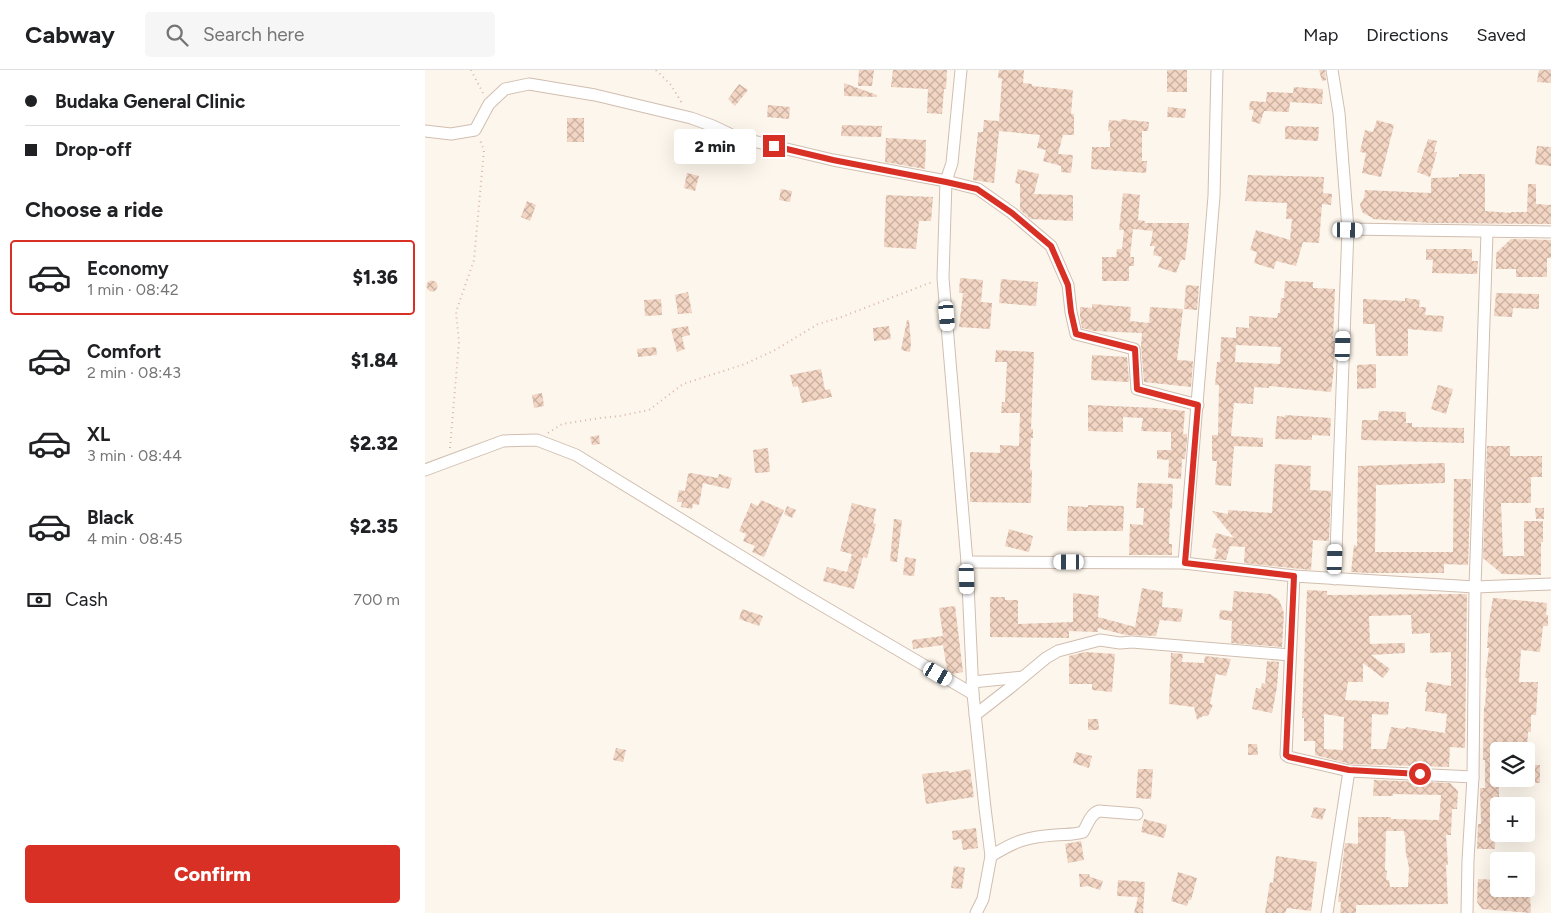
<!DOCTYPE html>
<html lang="en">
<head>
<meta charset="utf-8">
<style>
	:root { --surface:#fff; --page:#f6f6f6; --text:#202124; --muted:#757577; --line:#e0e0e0; --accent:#d93025 }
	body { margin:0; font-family:Figtree,sans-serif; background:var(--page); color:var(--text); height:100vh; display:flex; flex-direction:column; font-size:19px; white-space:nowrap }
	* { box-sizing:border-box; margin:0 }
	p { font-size:16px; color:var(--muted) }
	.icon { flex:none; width:28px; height:28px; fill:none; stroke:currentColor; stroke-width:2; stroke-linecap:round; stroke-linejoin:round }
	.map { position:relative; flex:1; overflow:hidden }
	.side { display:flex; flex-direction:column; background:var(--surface); width:425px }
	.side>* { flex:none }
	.banner { display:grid; align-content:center; height:110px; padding:0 25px; background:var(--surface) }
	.fabs { position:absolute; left:1065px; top:672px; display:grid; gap:10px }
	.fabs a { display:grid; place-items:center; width:45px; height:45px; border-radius:5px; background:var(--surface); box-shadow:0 5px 20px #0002; font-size:25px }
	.end { position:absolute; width:22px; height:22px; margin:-11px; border:6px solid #d93025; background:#fff; box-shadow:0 0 0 2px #fff }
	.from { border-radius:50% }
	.bubble { position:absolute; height:35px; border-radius:5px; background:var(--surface); box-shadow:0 5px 20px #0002; font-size:16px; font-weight:800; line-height:35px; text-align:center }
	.car { position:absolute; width:15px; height:30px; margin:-15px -8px; border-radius:6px; box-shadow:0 0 4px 1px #0007; background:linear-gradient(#fff 24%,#345 0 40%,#fff 0 76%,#345 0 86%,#fff 0) }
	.banner b { display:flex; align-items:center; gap:18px; height:48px; font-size:19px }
	.banner b+b { border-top:1px solid var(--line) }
	.banner i { width:12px; height:12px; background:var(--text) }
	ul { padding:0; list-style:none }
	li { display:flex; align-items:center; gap:15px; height:75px; margin:0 10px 8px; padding:0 15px; border:2px solid transparent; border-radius:5px }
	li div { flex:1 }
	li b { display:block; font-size:19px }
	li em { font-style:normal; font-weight:800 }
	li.active { border-color:var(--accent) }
	li>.icon { width:45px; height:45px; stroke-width:1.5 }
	h2 { padding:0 25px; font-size:22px; line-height:60px }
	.pay { display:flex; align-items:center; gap:12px; height:55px; padding:0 25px; font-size:19px }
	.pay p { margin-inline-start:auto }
	.cta { display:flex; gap:10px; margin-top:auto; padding:10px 25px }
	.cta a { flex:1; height:58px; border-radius:5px; background:var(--accent); color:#fff; font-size:20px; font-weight:800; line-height:58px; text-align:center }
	header { display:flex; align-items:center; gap:30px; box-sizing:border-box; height:70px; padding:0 25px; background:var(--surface); border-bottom:1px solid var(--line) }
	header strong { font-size:24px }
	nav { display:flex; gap:28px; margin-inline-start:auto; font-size:18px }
	.search { width:350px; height:45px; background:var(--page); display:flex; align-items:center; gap:12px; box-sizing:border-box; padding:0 18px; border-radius:5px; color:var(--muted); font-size:19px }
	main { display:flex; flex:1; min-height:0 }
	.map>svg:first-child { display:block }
</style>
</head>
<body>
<header>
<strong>Cabway</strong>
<div class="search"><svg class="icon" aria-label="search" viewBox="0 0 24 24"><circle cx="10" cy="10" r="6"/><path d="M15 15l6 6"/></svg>Search here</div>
<nav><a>Map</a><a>Directions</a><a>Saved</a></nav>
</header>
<main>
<section class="side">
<div class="banner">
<b><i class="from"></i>Budaka General Clinic</b>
<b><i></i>Drop-off</b>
</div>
<h2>Choose a ride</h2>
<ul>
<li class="active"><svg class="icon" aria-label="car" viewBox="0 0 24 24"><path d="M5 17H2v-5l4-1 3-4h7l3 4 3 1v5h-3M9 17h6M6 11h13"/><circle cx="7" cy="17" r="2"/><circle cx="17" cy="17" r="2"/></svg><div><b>Economy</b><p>1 min · 08:42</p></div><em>$1.36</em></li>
<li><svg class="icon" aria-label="car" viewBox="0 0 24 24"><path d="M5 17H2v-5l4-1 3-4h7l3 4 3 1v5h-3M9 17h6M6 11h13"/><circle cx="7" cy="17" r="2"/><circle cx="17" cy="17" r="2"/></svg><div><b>Comfort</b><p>2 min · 08:43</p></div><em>$1.84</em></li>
<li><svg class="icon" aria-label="car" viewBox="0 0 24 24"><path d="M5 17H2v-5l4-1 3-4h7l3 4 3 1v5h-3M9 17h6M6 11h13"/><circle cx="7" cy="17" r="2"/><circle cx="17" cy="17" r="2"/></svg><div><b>XL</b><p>3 min · 08:44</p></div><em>$2.32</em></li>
<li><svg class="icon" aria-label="car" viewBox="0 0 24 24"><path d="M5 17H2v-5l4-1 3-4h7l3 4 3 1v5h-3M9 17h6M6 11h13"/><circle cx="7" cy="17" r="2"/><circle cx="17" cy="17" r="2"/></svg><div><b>Black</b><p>4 min · 08:45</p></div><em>$2.35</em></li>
</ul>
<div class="pay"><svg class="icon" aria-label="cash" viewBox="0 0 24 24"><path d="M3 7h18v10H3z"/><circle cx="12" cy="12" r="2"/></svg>Cash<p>700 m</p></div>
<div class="cta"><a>Confirm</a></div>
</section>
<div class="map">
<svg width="1126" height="843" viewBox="0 0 1126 843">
	<defs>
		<pattern id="building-cross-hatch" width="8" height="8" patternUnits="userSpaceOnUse" patternTransform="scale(1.25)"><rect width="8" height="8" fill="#f3d5c3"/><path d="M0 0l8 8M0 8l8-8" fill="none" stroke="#cab0a1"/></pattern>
	</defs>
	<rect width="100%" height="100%" fill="#fdf6ec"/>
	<!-- building -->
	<g fill="url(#building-cross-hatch)" fill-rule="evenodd">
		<path d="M434,0h15l-2,16h-14z"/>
		<path d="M468,0h54l-1,19h-2l-2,25 -15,-1 1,-24 -37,-2z"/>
		<path d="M574,0h25l-1,13 9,1v2l41,4 -2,24h3v21h-11l-5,19 15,1 -2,18 -10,-1v-6l-18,-5 3,-11 -9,-2 3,-13 -41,-4 -5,52 -21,-3 5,-48h5l1,-12 15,1 3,-42 -4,-1z"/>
		<rect x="742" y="0" width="20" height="22"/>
		<path d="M894,0h6l1,10 -4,1z"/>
		<path d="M1114,0h12v13l-14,-1z"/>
		<path d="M419,13l33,12v2l-33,-1z"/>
		<path d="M314,14l9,6 -13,16 -7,-7z"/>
		<path d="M869,17l29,2 -1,15 -32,-2 -1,10 -25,-1 -4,13 -9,-3 3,-11h-5l1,-9 16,1 1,-10 26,1z"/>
		<path d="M343,35l22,2 -1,12 -22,-2z"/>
		<path d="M743,37l18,2 -1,9 -18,-1z"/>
		<rect x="142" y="48" width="17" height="24"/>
		<path d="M696,49l28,3 -1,9h-6v30h5l-1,12 -55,-4 1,-22h18v-16h-2l1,-11 12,1z"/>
		<path d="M952,50l17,5 -13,52 -19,-4 4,-20 -6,-1 5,-22 8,2z"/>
		<path d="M417,55l40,1 -1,11 -40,-1z"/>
		<path d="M860,56l34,1 -1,14 -33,-2z"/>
		<path d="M461,68l40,2 -1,29 -40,-7z"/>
		<path d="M1003,69l9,2 -3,11h3l-7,25 -13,-5z"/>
		<path d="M1112,76l14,1v19l-16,-2z"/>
		<path d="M593,99l21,5 -5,20 39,1v26l-42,-2 -11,-9v-26l-5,-1z"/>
		<path d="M262,103l12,3 -4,15 -11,-3z"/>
		<path d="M1034,104h26v37l26,2v-1h16l1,-28h8v20l15,1v19l-120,-1 -58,-4v-1l-10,-5 -2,-4 -1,-5 4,-6 1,-8 66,3v-15l28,-1z"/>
		<path d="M823,105l76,2 -1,16 9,1 -1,11 -9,-1 -3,39 -16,-1 -7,24 -20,-5 -2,8 -20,-6 3,-11 -7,-2 6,-20 34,10 2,-21h-6l1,-16 -42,-2z"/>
		<path d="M356,119l11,2 -2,11 -11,-2z"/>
		<path d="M698,123l17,2 -2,25 7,1v2h44l-1,15 -3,22h-4l-5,13 -18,-6 4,-10 -9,-2 2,-9h-5l3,-15 -20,-2 -3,28h4v9h-5v15h-27v-24h14l1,-8h5l2,-19h-5z"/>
		<path d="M461,125l47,2 -2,24h-12l-3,28 -32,-2z"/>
		<path d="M102,131l9,4 -6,16 -9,-4z"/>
		<path d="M1086,169l40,1v18h-4v19h-31v-8h-20v-16z"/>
		<path d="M1001,179h46v12h6l-1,13 -45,-1 1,-13h-7z"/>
		<path d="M535,208l23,2 -2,22 11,1 -2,26 -31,-2 4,-34h-4z"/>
		<path d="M576,209l37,3 -2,24 -37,-3z"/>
		<circle cx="7" cy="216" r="5.5"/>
		<path d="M860,211l28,1v6l22,1 -2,52h2l-2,27h1l-3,24 -62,-6v2l-15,-1 -1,17 -19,-1 -3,33 32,2v9l-29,-1 -3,40 -16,-1 2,-24h-5v-26h6l1,-50h-4l2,-23h3l1,-25 15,1v-11l13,1v-12l28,2 1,-5h2l1,-15h3zM811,275l45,2 -1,17 -45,-2z"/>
		<path d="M761,215l13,1 -2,24 -13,-1z"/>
		<path d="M263,222l4,21 -14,1 -3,-19z"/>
		<path d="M1071,223l43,1v15l-26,-1 -1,9 -18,-1z"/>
		<path d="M980,228l15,2 -1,7h7l-1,8 19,1 -2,16 -34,-3v27h-32l-1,-32h-12v-25l42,2z"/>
		<path d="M236,229l1,16 -17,1 -1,-16z"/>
		<path d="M667,234l39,3 -1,14 19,2 1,-16 33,2 -6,51 16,1 -2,26 -47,-5 -3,-36 1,-13 -48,-2 -12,-3 -2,-12v-9l12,1z"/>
		<path d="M482,250h2l2,23 -1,9 -9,-2z"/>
		<path d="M263,256l2,9 -8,2 3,12 -8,3 -6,-23z"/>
		<path d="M464,256l2,13 -17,2 -1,-13z"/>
		<path d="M231,277l1,8 -19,2 -1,-8z"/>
		<path d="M571,280l38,2 -3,77h2v9h-2l-1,32h2l-1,33 -61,-1v-50l30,1v-8l19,1 1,-33h-19l1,-11h3l2,-40h-12z"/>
		<path d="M667,285l35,2 2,24 -1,1 -37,-2z"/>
		<path d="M951,294v24l-19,1v-24z"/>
		<path d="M396,299l4,21 5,-1 2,8 -30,6 -4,-17 -5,1 -3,-12z"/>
		<path d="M1013,315l15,4 -7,25 -15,-5z"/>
		<path d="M117,323l2,13 -10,2 -2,-13z"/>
		<path d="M663,335l69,3 28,3 -2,23h4v6l-2,19h-3l-1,20 -13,-1 1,-18 -12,-1v-9h14v-18l-30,-1 2,-13 -20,-1v15l-35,-1z"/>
		<path d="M954,341l27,1v11h6v4l52,1v15l-103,-3 1,-20h16z"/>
		<path d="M860,345l46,3 -1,18 -18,-1v5l-37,-1 2,-23 8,1z"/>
		<path d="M174,365l1,9 -8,1 -2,-8z"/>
		<path d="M1062,376h23v10h32v21h-11v26h-30l2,53h21v-35h19v21h-2v33l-39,-1 -19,-16z"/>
		<path d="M343,378l2,24 -15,1 -2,-23z"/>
		<path d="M1020,393v20l-69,2 -1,67h78l1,-73h17l-3,86 -24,-1v9h-75l-18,-1 3,-27 3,1 1,-80z"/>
		<path d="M850,394l36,2 -1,24 21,1 -2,50 -16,-1 -2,30 -67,-7 1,-16 -15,-1 -4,14 -12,-1 3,-10 -5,-2 4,-14 18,5 -22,-27 16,3v-4l44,3z"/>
		<path d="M266,403l27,5 1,-4 13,4 -3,11 -26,-6 -4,22 -6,-1 -1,5 -11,-2 1,-5h-5l2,-12 6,1 3,-17z"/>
		<path d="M713,413l35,1 -1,25h-2l-1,35h3v11h-43l1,-31 13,1 1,-17h-8z"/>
		<path d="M336,430l23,10 -20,47 -12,-5 3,-6 -12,-5 3,-7 -7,-3 12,-28 7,3z"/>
		<path d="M427,433l24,6 -3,14 3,1 -9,34 -4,-1 -9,32 -31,-8 4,-14 20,5 5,-18 -12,-3z"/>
		<path d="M663,435l36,1 -1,25h-56l1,-25 20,1z"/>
		<path d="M362,436l9,4 -4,8 -8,-4z"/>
		<path d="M1110,438h9v11h-8z"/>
		<path d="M469,449l8,1 -5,42 -7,-1z"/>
		<path d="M584,459l24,7 -4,16 -24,-6z"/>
		<path d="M480,487l11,2 -2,17 -11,-1z"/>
		<path d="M717,518l21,4 -1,15 21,2 -2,13 -21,-2 -4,16 -30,-1 -28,-7v4l-29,-1v7l-79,-1v-40h15v3h13v24l55,-2v-29l26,3 -1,21 37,10z"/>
		<path d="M882,520l20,1v4l140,-1 -2,154 -15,-1 -1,20 -99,-3 -35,-9v-14h-11v-23h-2zM986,545l1,19 18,-1v20l21,-1v34l-24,-4 -2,10h2l-2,19 22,3 -2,19 -39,-6 -1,2 -14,-2 -5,22h-15l1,-35 16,1 1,-13 -44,-2 3,-18h15v-19l20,15 7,-9 -19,-14 34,-2v-10l-35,1 -1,-28zM899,644l20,3 -1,33 -19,-1z"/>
		<path d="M809,521l36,3 9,6 5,13 -2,34 -51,-4 1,-22 -13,-2 1,-9 12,1z"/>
		<path d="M1068,528l54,5 -1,12h2v11h-5l-3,26 -19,-2 -2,32h19l-2,33h-5v17h-3l-1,19h-28v61h-3l-1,37h-18l1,-25h3l-1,-36h5v-28h-2l1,-54h1l2,-28h-2l4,-30h-2l2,-27z"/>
		<path d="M530,536l8,66 -10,2 -6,-4 -4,-25 -30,4 -1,-9 31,-4 -4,-28z"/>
		<path d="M317,539l21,7 -4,10 -20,-7z"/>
		<path d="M660,582l30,2 -3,38 -20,-2v-6h-23v-28z"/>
		<path d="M746,583l12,1 -1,8 22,1 1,-7 26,3 -5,17 -10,-2 -6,30 3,1 -5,11h-5l-6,4 -3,-13 -25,-3z"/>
		<path d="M842,591l12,1 -2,25 -5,26 -20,-4 4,-21 5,1 1,-6 3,1z"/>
		<path d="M663,649h10l1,11h-11z"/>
		<path d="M823,674h9l1,11h-10z"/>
		<path d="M191,678l10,2 -3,12 -10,-2z"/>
		<path d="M651,682l16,4 -3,12 -16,-5z"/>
		<rect x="1101" y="695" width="14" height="18"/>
		<path d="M545,699l4,28 -48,7 -4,-30 27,-3v2z"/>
		<path d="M713,699h15l-2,30 -15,-1z"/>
		<path d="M949,710l76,3 8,8 -1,18h-5l-1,26h-5l2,30h-2l2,39 -92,1v8h-16l1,-11h-3l7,-59 13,1v-27h33v2l48,1 2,-25 -48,-1v2h-20zM961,761h18v4h1l1,22h1l2,11 -1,19h-18l-1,-7h-3l1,-9 -2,-1z"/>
		<path d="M889,737l12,2 -4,11 -11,-3z"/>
		<path d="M719,749l23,6 -3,13 -23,-6z"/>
		<path d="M551,758l2,20 -15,2 -2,-11 -8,1 -1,-9z"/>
		<path d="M656,771l3,19 -16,3 -3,-19z"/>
		<path d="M851,786l41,6 -6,49 -24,-3 -2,5h-20l5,-31 3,1z"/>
		<path d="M529,796l11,2 -3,21 -11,-1z"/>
		<path d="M753,802l19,6 -6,22h-2l-2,6 -16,-5z"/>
		<path d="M654,804h10l1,3 13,4 -3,9 -12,-4 -8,1z"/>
		<path d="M1053,809l21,1v12l31,2 1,19 -49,-4 -5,-7z"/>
		<path d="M693,810l27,2 -2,31h-9l4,-16 -21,-1z"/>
	</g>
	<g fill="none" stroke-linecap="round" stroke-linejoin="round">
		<defs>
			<g id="minor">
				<path d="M536,0l-9,93 -6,18 -3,97 24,284 6,132 12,114 6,48 -8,43 -7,14"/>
				<path d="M907,0l7,43 9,116"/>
				<path d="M0,61l26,3 24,-4 14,-26 16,-15 24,-5 66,11 96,23 22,8 23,11 97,23 113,21 32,8 34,24 39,33 17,39 3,27 5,22 58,15 3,40 61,16"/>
				<path d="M0,400l78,-29 34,-1 39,15 225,138 172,101"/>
				<path d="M542,492l217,1 110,13 181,11 76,-3"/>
				<path d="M759,493l30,-367 3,-126"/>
				<path d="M869,506l-8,179 3,2 60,14 124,6"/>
				<path d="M910,509l13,-350 203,3"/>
				<path d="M547,612l51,-5"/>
				<path d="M550,645l36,-28 35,-29 12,-7 42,-11 20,3 12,-1 158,13"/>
				<path d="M566,786c24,-15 36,-19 64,-21 10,-1 19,0 28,-3 5,-8 7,-18 16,-21l38,3"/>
				<path d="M902,843l22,-142"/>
				<path d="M1042,843l1,-53 5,-83 2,-190 12,-354"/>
			</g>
		</defs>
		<!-- minor casing -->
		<use href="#minor" stroke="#d1beb0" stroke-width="13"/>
		<!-- path -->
		<g stroke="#d9b8a5" stroke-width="2" stroke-dasharray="1 4" stroke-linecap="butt">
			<path d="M46,0l13,25"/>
			<path d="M231,0l15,15 12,20"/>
			<path d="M123,363l14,-9 38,-6 20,-2 29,-6 34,-26 62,-20 30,-14 43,-26 21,-6 93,-36"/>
			<path d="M25,378l9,-106 -3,-30 18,-52 10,-110 -4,-10"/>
		</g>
		<!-- minor -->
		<use href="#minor" stroke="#fff" stroke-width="11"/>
	</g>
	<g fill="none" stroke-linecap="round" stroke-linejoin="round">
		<!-- route -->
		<path stroke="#d93025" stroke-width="6" d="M349,76l59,14 113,22 31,7 35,24 39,33 17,39 3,27 5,22 59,15 2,40 61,16 -13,158 109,13 -8,179 3,2 60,13 71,4"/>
	</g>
</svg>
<div class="fabs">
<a><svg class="icon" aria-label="layers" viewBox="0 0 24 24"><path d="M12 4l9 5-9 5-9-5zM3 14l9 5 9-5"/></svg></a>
<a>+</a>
<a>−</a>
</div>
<i class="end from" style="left:995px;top:704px"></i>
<i class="end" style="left:349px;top:76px"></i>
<div class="bubble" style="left:249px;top:59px;width:82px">2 min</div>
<i class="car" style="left:923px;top:160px;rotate:91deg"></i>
<i class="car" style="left:522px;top:246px;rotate:175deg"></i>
<i class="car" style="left:918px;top:276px;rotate:2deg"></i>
<i class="car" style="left:910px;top:489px;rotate:2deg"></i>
<i class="car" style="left:644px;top:492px;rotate:270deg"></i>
<i class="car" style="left:542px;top:509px;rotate:178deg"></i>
<i class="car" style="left:513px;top:604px;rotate:120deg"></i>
</div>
</main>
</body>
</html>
